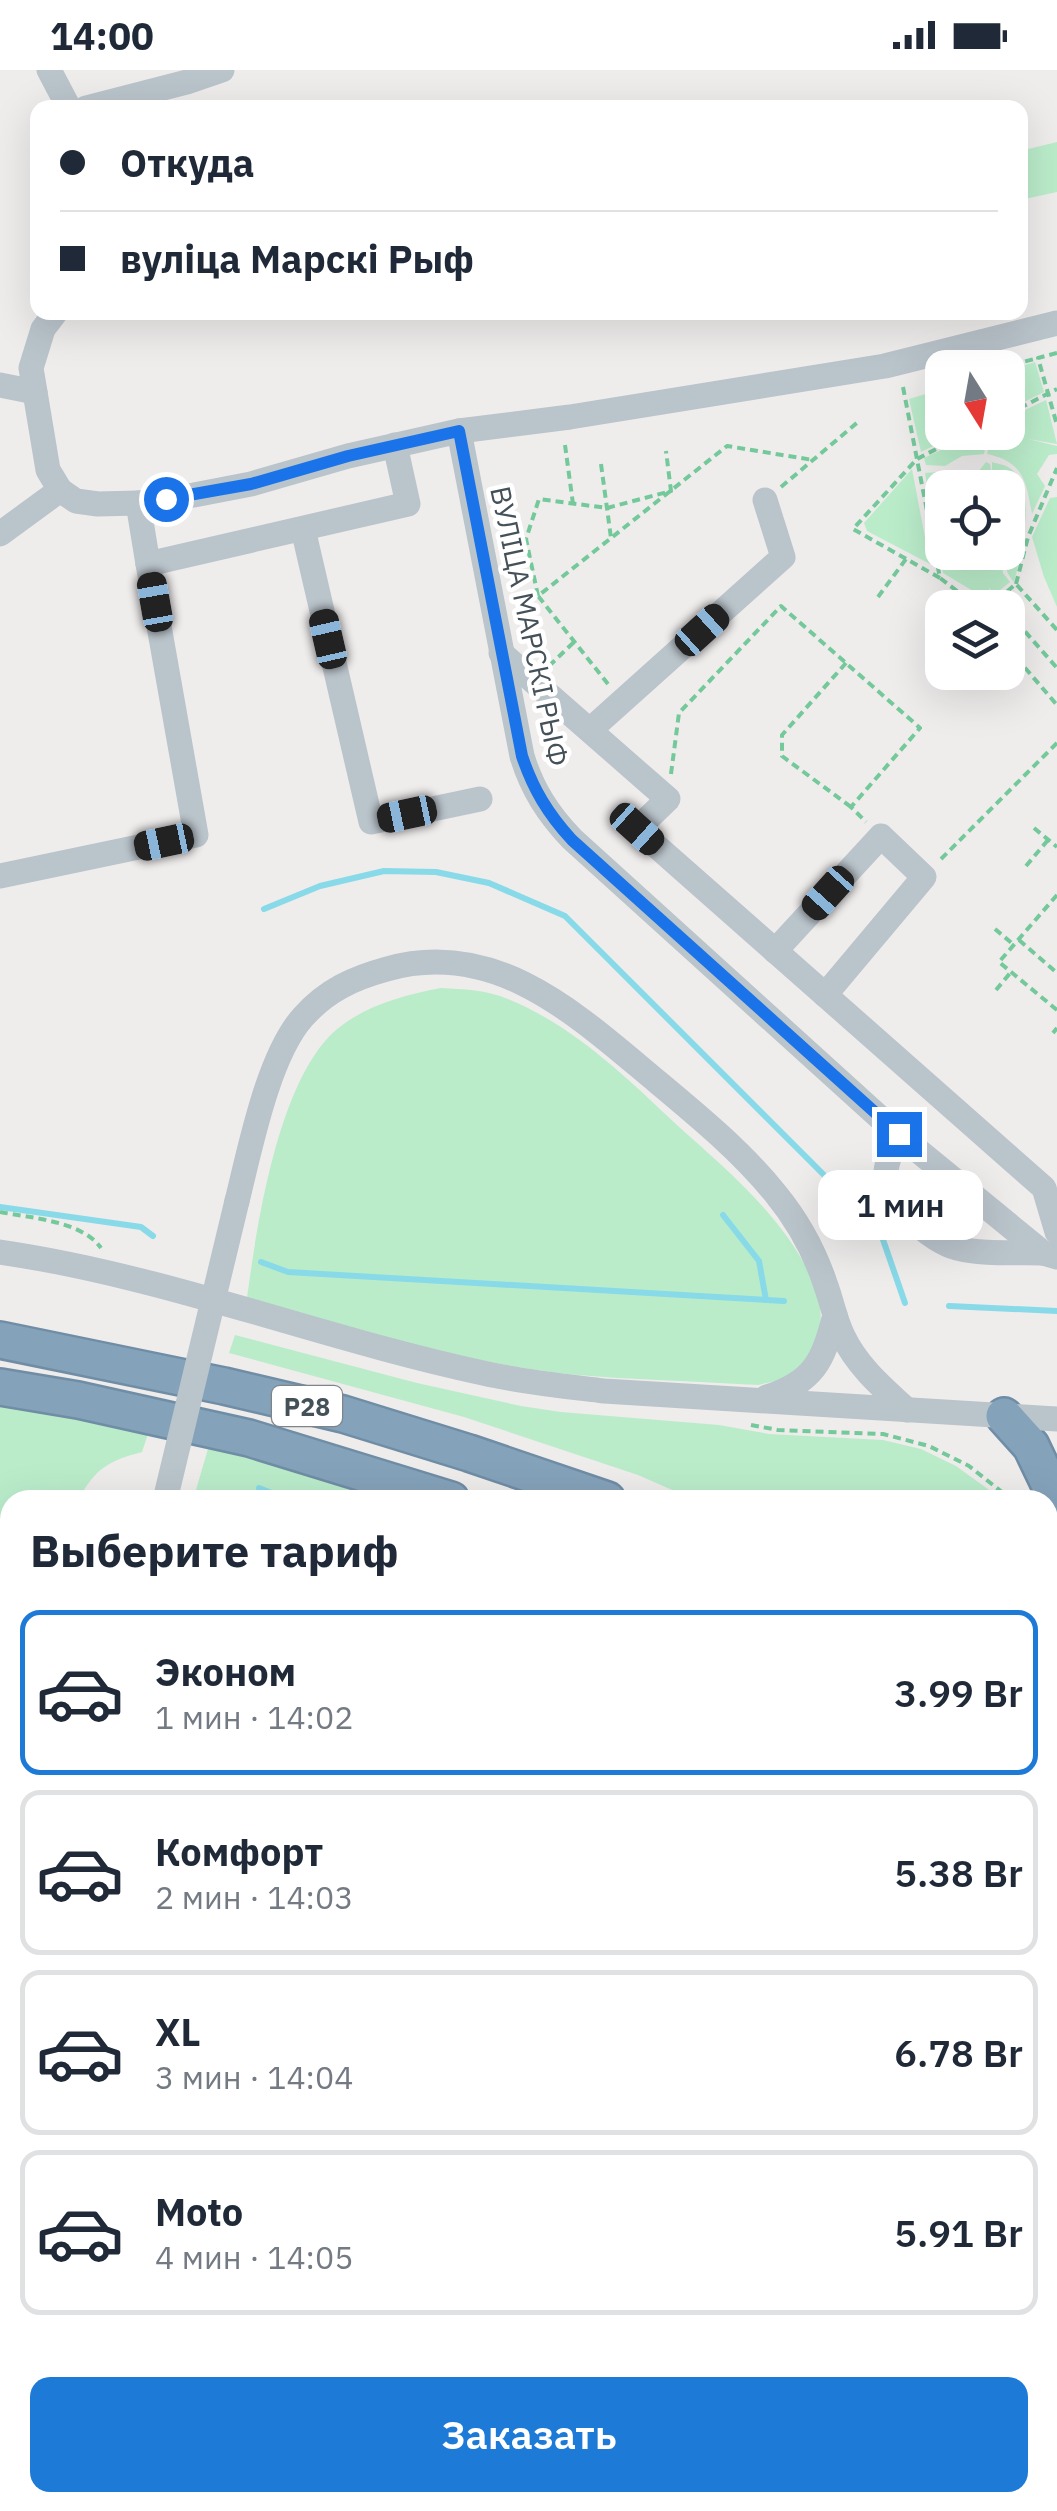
<!DOCTYPE html>
<html lang="ru">
<head>
<meta charset="utf-8">
<style>
	:root { --surface:#fff; --page:#f2f2f3; --text:#1f2937; --muted:#747a83; --line:#e0e1e3; --accent:#1e7ad7 }
	body { margin:0; font-family:"IBM Plex Sans",sans-serif; background:var(--page); color:var(--text); height:100vh; display:flex; flex-direction:column; font-size:38px; white-space:nowrap }
	* { box-sizing:border-box; margin:0 }
	p { font-size:32px; color:var(--muted) }
	.icon { flex:none; width:55px; height:55px; fill:none; stroke:currentColor; stroke-width:2; stroke-linecap:round; stroke-linejoin:round }
	.map { position:relative; flex:1; overflow:hidden }
	.panel { position:absolute; left:0px; top:1420px; width:1058px; height:1022px; display:flex; flex-direction:column; background:var(--surface); border-radius:30px 30px 0 0; box-shadow:0 10px 40px #0002 }
	.panel>* { flex:none }
	.guide { position:absolute; left:30px; top:30px; width:998px; height:220px; border-radius:20px; box-shadow:0 10px 40px #0002; display:grid; align-content:center; height:220px; padding:0 30px; background:var(--surface) }
	.needle { width:65px; rotate:169deg }
	.tools { position:absolute; left:925px; top:280px; display:grid; gap:20px }
	.tools a { display:grid; place-items:center; width:100px; height:100px; border-radius:20px; background:var(--surface); box-shadow:0 10px 40px #0002; font-size:50px }
	.end { position:absolute; width:45px; height:45px; margin:-22px; border:12px solid #1a73e8; background:#fff; box-shadow:0 0 0 5px #fff }
	.from { border-radius:50% }
	.bubble { position:absolute; height:70px; border-radius:20px; background:var(--surface); box-shadow:0 10px 40px #0002; font-size:32px; font-weight:600; line-height:70px; text-align:center }
	.car { position:absolute; width:30px; height:60px; margin:-30px -15px; border-radius:12px; box-shadow:0 0 8px 2px #0007; background:linear-gradient(#222 24%,#8ab4d8 0 40%,#222 0 76%,#8ab4d8 0 86%,#222 0) }
	.guide b { display:flex; align-items:center; gap:35px; height:95px; font-size:38px }
	.guide b+b { border-top:2px solid var(--line) }
	.guide i { width:25px; height:25px; background:var(--text) }
	ul { padding:0; list-style:none }
	li { display:flex; align-items:center; gap:30px; height:165px; margin:0 20px 15px; padding:0 10px; border:5px solid var(--line); border-radius:20px }
	li div { flex:1 }
	li b { display:block; font-size:38px }
	li em { font-style:normal; font-weight:600 }
	li.on { border-color:var(--accent) }
	li>.icon { width:90px; height:90px; stroke-width:1.5 }
	h2 { padding:0 30px; font-size:45px; line-height:120px }
	.button { display:flex; gap:20px; margin-top:auto; padding:20px 30px }
	.button a { flex:1; height:115px; border-radius:20px; background:var(--accent); color:#fff; font-size:40px; font-weight:600; line-height:115px; text-align:center }
	.status { display:flex; justify-content:space-between; align-items:center; height:70px; padding:0 50px; background:var(--surface); direction:ltr }
	.status svg { height:28px; fill:currentColor }
	.map>svg:first-child { display:block }
</style>
</head>
<body>
<div class="status"><b>14:00</b><svg viewBox="0 0 49 12"><path d="M0 12V9h3v3zM5 12V6h3v6zM10 12V3h3v9zM15 12V0h3v12zM26 1h20v11H26zM47 4h2v5h-2z"/></svg></div>
<div class="map">
<svg width="1057" height="2441" viewBox="0 0 1057 2441">
	<rect width="100%" height="100%" fill="#efecec"/>
	<!-- green -->
	<g fill="#baecca">
		<path d="M1057,72v50l-37,8v-49z"/>
		<path d="M1035,292l9,30 -36,18v-40z"/>
		<path d="M942,319v43l18,1 -39,19 -12,-53z"/>
		<path d="M1046,330l11,44 -29,-5 29,7v8l-8,1 -12,19 8,12 -13,28c-6,-33 -8,-52 -45,-60l4,-21 17,-1v-14z"/>
		<path d="M977,363h11l-4,21 -22,2 -17,10 -19,-1 -2,-7z"/>
		<path d="M986,392l4,2 2,13v-15c6,2 11,2 16,5 31,17 13,88 6,115 -8,-9 -10,-17 -9,-29l3,-1v-64h-66v64l60,1 1,20 7,9 -15,12 -6,-6v4l-6,5 -40,-24 -18,-100 28,-2 7,7 14,-1z"/>
		<path d="M912,399l18,95 -63,-33 -3,-8z"/>
		<path d="M1057,427v110l-13,-30 -12,-40 18,-39z"/>
		<path d="M441,918c22,1 46,2 67,11 66,27 119,79 170,127 50,45 112,96 137,161 9,24 6,43 1,67l-31,25 -27,6c-64,-4 -128,-5 -191,-11 -109,-12 -215,-48 -320,-76 10,-73 32,-226 94,-272 29,-22 64,-31 100,-38z"/>
		<path d="M235,1265l182,48 104,23 40,6 158,13 50,9 114,6 38,9 35,17 47,34h-308l-57,-25 -174,-58 -235,-64z"/>
		<path d="M0,1335l149,26 -7,21c-34,9 -46,16 -64,48h-68v287l-10,-1z"/>
		<path d="M210,1372l185,58h-202z"/>
		<path d="M1048,1464l9,10v122l-9,-5z"/>
		<path d="M0,1747l10,1v157l-10,8z"/>
		<path d="M1048,1818l9,3v164l-9,10z"/>
		<path d="M10,1925v218l-10,13v-222z"/>
		<path d="M1057,2024v417h-314l4,-9h301v-400z"/>
	</g>
	<g fill="none" stroke-linecap="round" stroke-linejoin="round">
		<!-- stream -->
		<g stroke="#88dae8" stroke-width="6">
			<path d="M264,839l56,-23 64,-15 52,1 53,11 76,33 315,315 25,72"/>
			<path d="M0,1137l141,20 12,9"/>
			<path d="M723,1145l36,46 7,39"/>
			<path d="M261,1192l27,10 496,29"/>
			<path d="M949,1236l108,5"/>
			<path d="M259,1418l30,12"/>
			<path d="M1048,1866l9,4"/>
		</g>
		<defs>
			<g id="highway">
				<path d="M0,1270l224,46 119,28 126,39 138,47"/>
				<path d="M0,1317l78,13 171,38 202,62"/>
				<path d="M1004,1346l27,30 26,54"/>
				<path d="M1048,1625l9,5"/>
				<path d="M1048,1674l9,5"/>
			</g>
		</defs>
		<!-- highway casing -->
		<use href="#highway" stroke="#708da6" stroke-width="40"/>
		<!-- path -->
		<g stroke="#74c99a" stroke-width="4" stroke-dasharray="8 5" stroke-linecap="butt">
			<path d="M1057,283l-19,5 19,67"/>
			<path d="M1000,298l38,-10"/>
			<path d="M903,317l37,191 39,30"/>
			<path d="M1008,344l49,-25"/>
			<path d="M565,375l8,59"/>
			<path d="M601,394l10,74"/>
			<path d="M781,417l77,-65"/>
			<path d="M940,508l-87,-49 64,-70 52,-27"/>
			<path d="M1016,514l12,-47 29,-69"/>
			<path d="M538,526l-12,-57 13,-40 68,9 64,-17 -5,-40"/>
			<path d="M878,527l28,-38"/>
			<path d="M987,538l29,-24 41,46"/>
			<path d="M1008,542l49,56"/>
			<path d="M936,576l6,-9"/>
			<path d="M1008,578l49,57"/>
			<path d="M846,593l-64,72v21l69,51"/>
			<path d="M549,596l25,-24"/>
			<path d="M608,614l-70,-88 189,-150 86,14"/>
			<path d="M976,617l15,-15"/>
			<path d="M671,704l8,-61 102,-107 139,122 -69,79 15,15"/>
			<path d="M1034,758l23,19"/>
			<path d="M941,789l116,-116"/>
			<path d="M1026,796l22,-26"/>
			<path d="M1057,825l-58,67 58,48"/>
			<path d="M995,859l19,16"/>
			<path d="M1019,870l38,33"/>
			<path d="M996,920l15,-18"/>
			<path d="M1053,963l4,-5"/>
			<path d="M0,1142c31,6 82,9 101,36"/>
			<path d="M751,1355l27,5 105,4 46,12 40,20 43,34"/>
			<path d="M0,1868l10,-5"/>
			<path d="M279,2432l2,9"/>
			<path d="M433,2432l3,9"/>
			<path d="M379,2441l1,-9"/>
		</g>
		<!-- minor -->
		<g stroke="#bac4cb" stroke-width="25">
			<path d="M49,0l20,38"/>
			<path d="M86,38l101,-26 35,-12"/>
			<path d="M56,242l-13,17 -12,39 17,102 12,20 16,11 22,3 40,-1 56,-8 57,-11 97,-28 111,-25 111,-14 315,-51 172,-43"/>
			<path d="M0,315l35,7"/>
			<path d="M459,361l63,325c10,33 26,58 50,83l327,296 144,118 14,4"/>
			<path d="M138,433l10,61 260,-60 -13,-59"/>
			<path d="M303,459l68,293 109,-23"/>
			<path d="M0,464l60,-44"/>
			<path d="M501,583l167,146 -31,30 407,359 13,44"/>
			<path d="M590,660l193,-173 -18,-57"/>
			<path d="M0,806l196,-41 -48,-271"/>
			<path d="M775,881l106,-115 43,41 -99,118"/>
			<path d="M899,1065c-5,11 -12,24 -13,36 -2,29 45,71 71,77 26,7 59,4 86,5"/>
			<path d="M237,1131c13,-52 31,-145 66,-184 24,-27 51,-39 84,-48 109,-31 190,46 267,110 42,35 87,72 121,114 23,28 40,59 51,93 6,16 9,34 17,50 14,30 40,52 64,74"/>
			<path d="M0,1182c165,24 320,86 483,121 39,9 80,13 121,18l453,28"/>
			<path d="M767,1327c47,-15 56,-36 68,-82"/>
			<path d="M0,1728l10,1"/>
			<path d="M1048,1804l9,3"/>
			<path d="M1048,2015l9,-9"/>
			<path d="M0,2088l10,7"/>
			<path d="M1048,2139l9,15"/>
			<path d="M1048,2184l7,34 -7,-1"/>
			<path d="M0,2291l10,-13"/>
			<path d="M1048,2338l9,-4"/>
			<path d="M652,2432l2,9"/>
			<path d="M688,2432l1,9"/>
			<path d="M710,2441l93,-9"/>
		</g>
		<!-- highway -->
		<use href="#highway" stroke="#84a2ba" stroke-width="35"/>
		<!-- minor-bridge -->
		<path stroke="#bac4cb" stroke-width="25" d="M165,1430l72,-299"/>
	</g>
	<g fill="none" stroke-linecap="round" stroke-linejoin="round">
		<!-- route -->
		<path stroke="#1a73e8" stroke-width="12" d="M166,429l85,-15 97,-28 111,-25 63,325c11,33 26,58 50,84l327,294"/>
	</g>
	<g text-anchor="middle" dominant-baseline="central" stroke-width="9" stroke-linejoin="round" paint-order="stroke">
		<!-- shield labels -->
		<rect fill="#fff" stroke="#7d858b" stroke-width="2.5" x="272" y="1316" width="70" height="40" rx="8"/>
		<g font-size="25" font-weight="bold" fill="#455159">
			<text x="307" y="1336">Р28</text>
		</g>
		<!-- street labels -->
		<g font-size="28" fill="#455159" stroke="#fff">
			<text transform="translate(530 556) rotate(78)">ВУЛІЦА МАРСКІ РЫФ</text>
		</g>
	</g>
</svg>
<div class="tools">
<a><svg class="needle" viewBox="-14 -14 28 28"><path d="M0-13l5 13h-10z" fill="#e53935"/><path d="M0 13l5-13h-10z" fill="#747a83"/></svg></a>
<a><svg class="icon" aria-label="locate" viewBox="0 0 24 24"><circle cx="12" cy="12" r="6"/><path d="M12 2v4M12 18v4M2 12h4M18 12h4"/></svg></a>
<a><svg class="icon" aria-label="layers" viewBox="0 0 24 24"><path d="M12 4l9 5-9 5-9-5zM3 14l9 5 9-5"/></svg></a>
</div>
<i class="end from" style="left:166px;top:429px"></i>
<i class="end" style="left:899px;top:1064px"></i>
<div class="bubble" style="left:818px;top:1100px;width:165px">1 мин</div>
<i class="car" style="left:155px;top:532px;rotate:350deg"></i>
<i class="car" style="left:702px;top:560px;rotate:48deg"></i>
<i class="car" style="left:328px;top:569px;rotate:347deg"></i>
<i class="car" style="left:407px;top:744px;rotate:258deg"></i>
<i class="car" style="left:637px;top:759px;rotate:132deg"></i>
<i class="car" style="left:164px;top:772px;rotate:258deg"></i>
<i class="car" style="left:828px;top:823px;rotate:222deg"></i>
<div class="guide">
<b><i class="from"></i>Откуда</b>
<b><i></i>вуліца Марскі Рыф</b>
</div>
<section class="panel">
<h2>Выберите тариф</h2>
<ul>
<li class="on"><svg class="icon" aria-label="car" viewBox="0 0 24 24"><path d="M5 17H2v-5l4-1 3-4h7l3 4 3 1v5h-3M9 17h6M6 11h13"/><circle cx="7" cy="17" r="2"/><circle cx="17" cy="17" r="2"/></svg><div><b>Эконом</b><p>1 мин · 14:02</p></div><em>3.99 Br</em></li>
<li><svg class="icon" aria-label="car" viewBox="0 0 24 24"><path d="M5 17H2v-5l4-1 3-4h7l3 4 3 1v5h-3M9 17h6M6 11h13"/><circle cx="7" cy="17" r="2"/><circle cx="17" cy="17" r="2"/></svg><div><b>Комфорт</b><p>2 мин · 14:03</p></div><em>5.38 Br</em></li>
<li><svg class="icon" aria-label="car" viewBox="0 0 24 24"><path d="M5 17H2v-5l4-1 3-4h7l3 4 3 1v5h-3M9 17h6M6 11h13"/><circle cx="7" cy="17" r="2"/><circle cx="17" cy="17" r="2"/></svg><div><b>XL</b><p>3 мин · 14:04</p></div><em>6.78 Br</em></li>
<li><svg class="icon" aria-label="car" viewBox="0 0 24 24"><path d="M5 17H2v-5l4-1 3-4h7l3 4 3 1v5h-3M9 17h6M6 11h13"/><circle cx="7" cy="17" r="2"/><circle cx="17" cy="17" r="2"/></svg><div><b>Moto</b><p>4 мин · 14:05</p></div><em>5.91 Br</em></li>
</ul>
<div class="button"><a>Заказать</a></div>
</section>
</div>
</body>
</html>
